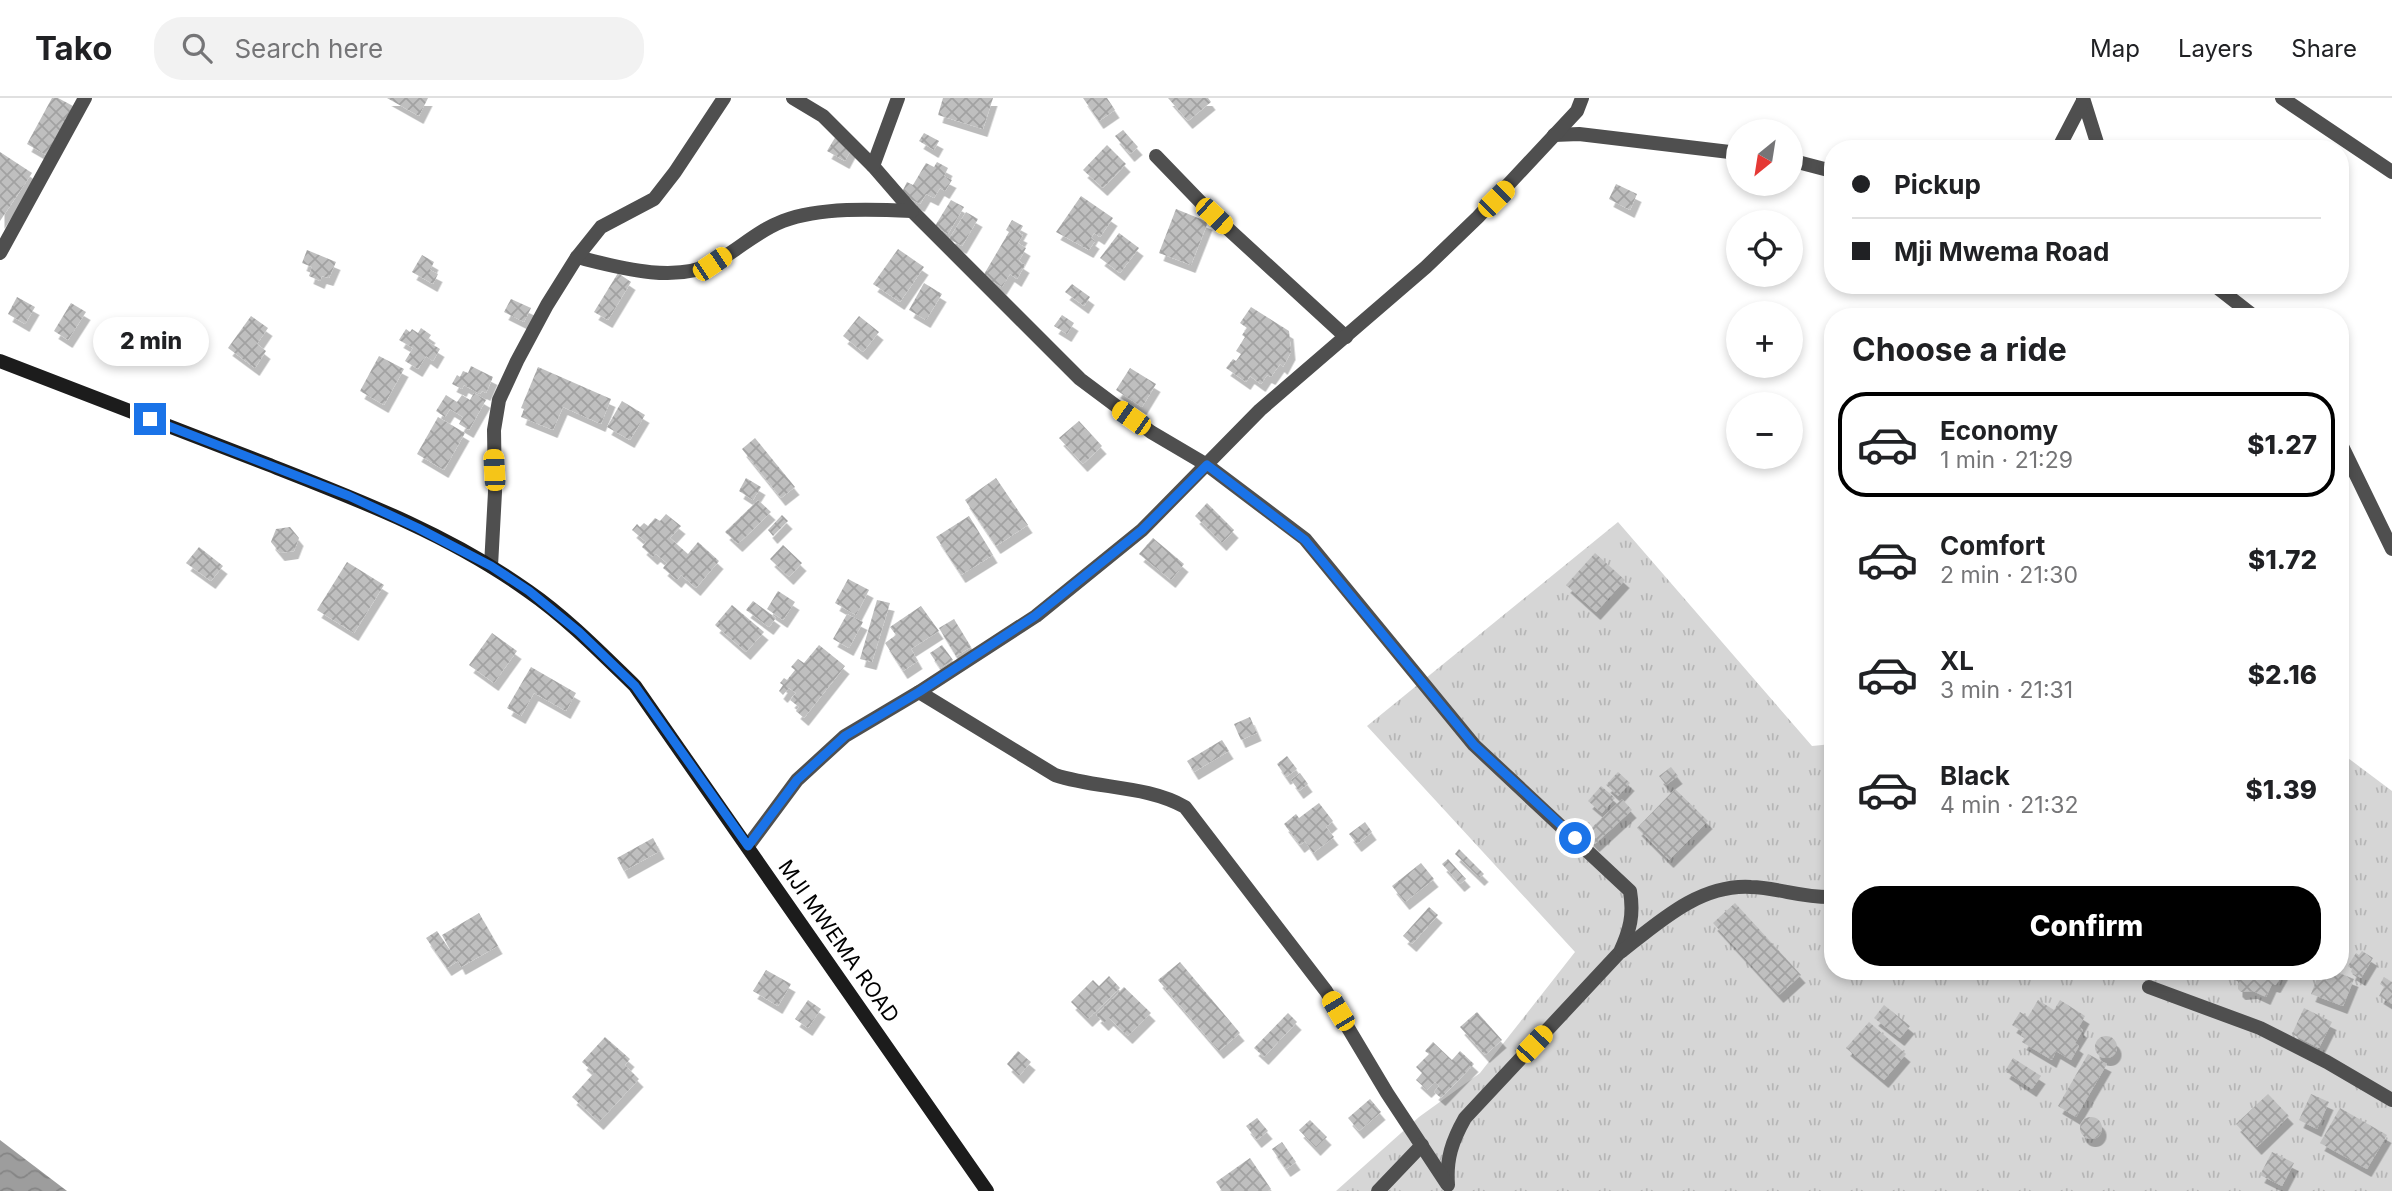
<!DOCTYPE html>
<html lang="en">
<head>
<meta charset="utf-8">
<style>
	:root { --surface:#fff; --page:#f2f2f2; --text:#202124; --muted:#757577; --line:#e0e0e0; --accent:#000 }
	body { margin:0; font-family:Inter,sans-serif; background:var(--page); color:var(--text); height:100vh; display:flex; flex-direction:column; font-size:26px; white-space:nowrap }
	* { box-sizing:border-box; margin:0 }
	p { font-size:23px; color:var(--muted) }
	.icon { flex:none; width:38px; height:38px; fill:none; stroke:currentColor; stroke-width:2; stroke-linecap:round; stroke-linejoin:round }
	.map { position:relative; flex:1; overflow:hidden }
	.sheet { position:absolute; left:1824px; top:210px; width:525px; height:672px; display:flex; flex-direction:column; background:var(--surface); border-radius:28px; box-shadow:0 4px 10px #0003 }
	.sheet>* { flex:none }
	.banner { position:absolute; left:1824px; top:42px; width:525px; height:154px; border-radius:28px; box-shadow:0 4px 10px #0003; display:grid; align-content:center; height:154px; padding:0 28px; background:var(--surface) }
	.needle { width:46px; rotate:210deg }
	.buttons { position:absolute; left:1726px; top:21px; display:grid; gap:14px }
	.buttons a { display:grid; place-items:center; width:77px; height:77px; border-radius:50%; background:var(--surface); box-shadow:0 4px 10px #0003; font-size:35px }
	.end { position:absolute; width:32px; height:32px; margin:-16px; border:9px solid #1a73e8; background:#fff; box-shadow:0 0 0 4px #fff }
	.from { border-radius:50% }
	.bubble { position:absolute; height:49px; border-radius:24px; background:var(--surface); box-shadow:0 4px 10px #0003; font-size:23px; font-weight:800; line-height:49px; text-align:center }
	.car { position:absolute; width:21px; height:42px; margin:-21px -10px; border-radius:9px; box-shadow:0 0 5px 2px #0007; background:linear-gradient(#f5c518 24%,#345 0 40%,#f5c518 0 76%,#345 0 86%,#f5c518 0) }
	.banner b { display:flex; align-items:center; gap:24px; height:66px; font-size:26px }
	.banner b+b { border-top:2px solid var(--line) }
	.banner i { width:18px; height:18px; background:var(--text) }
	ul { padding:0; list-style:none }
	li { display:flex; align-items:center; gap:21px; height:105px; margin:0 14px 10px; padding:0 14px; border:4px solid transparent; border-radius:28px }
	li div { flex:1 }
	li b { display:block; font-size:26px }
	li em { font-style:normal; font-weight:800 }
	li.current { border-color:var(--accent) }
	li>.icon { width:63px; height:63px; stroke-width:1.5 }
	h2 { padding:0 28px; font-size:32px; line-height:84px }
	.cta { display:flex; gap:14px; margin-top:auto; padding:14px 28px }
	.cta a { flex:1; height:80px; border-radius:28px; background:var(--accent); color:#fff; font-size:28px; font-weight:800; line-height:80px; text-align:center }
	header { display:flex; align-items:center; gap:42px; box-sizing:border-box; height:98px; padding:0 35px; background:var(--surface); border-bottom:2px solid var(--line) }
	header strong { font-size:33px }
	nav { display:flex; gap:38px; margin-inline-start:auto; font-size:24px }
	.search { width:490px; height:63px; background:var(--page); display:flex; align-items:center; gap:18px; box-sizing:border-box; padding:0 24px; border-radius:28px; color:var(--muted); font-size:26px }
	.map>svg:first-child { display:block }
</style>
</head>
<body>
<header>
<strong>Tako</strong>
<div class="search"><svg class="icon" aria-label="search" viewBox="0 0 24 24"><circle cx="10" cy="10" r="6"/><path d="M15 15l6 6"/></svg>Search here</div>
<nav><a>Map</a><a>Layers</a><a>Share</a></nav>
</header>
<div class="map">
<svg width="2392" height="1093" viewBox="0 0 2392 1093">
	<defs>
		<pattern id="grass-tufts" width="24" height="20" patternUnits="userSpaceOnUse" patternTransform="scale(1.75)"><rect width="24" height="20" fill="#d6d6d6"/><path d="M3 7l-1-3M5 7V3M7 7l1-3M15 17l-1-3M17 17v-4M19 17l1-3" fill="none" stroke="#b6b6b6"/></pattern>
		<pattern id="water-waves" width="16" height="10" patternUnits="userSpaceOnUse" patternTransform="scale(1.75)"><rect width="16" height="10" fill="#9d9d9d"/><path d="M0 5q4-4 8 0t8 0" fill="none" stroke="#858585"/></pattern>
		<pattern id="building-cross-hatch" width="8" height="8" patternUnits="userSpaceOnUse" patternTransform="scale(1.75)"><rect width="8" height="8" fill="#bfbfbf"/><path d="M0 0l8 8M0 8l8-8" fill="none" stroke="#a2a2a2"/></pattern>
		<filter id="shadow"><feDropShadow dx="4.5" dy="8" stdDeviation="0" flood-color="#0004"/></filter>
	</defs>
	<rect width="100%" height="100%" fill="#fff"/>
	<!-- grass -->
	<path fill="url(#grass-tufts)" d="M1618,424l194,224 20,-2v227h508v-219l52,39v400h-1056l83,-74 61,-44 95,-121 -208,-226z"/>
	<!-- water -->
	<path fill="url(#water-waves)" d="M0,1042l67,51h-67z"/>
	<!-- building -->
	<g fill="url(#building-cross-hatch)" filter="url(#shadow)">
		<path d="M52,0h6l15,8 -27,49 -19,-11z"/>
		<path d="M387,0h41l-9,18z"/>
		<path d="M943,0h50l-10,31 -45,-14z"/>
		<path d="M1083,0h24l8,12 -16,11z"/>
		<path d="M1168,0h40l3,4 -23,19z"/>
		<path d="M1123,32l15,17 -8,7 -15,-18z"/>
		<path d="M924,35l15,8 -5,9 -15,-9z"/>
		<path d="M836,38l17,10 -8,15 -18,-10z"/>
		<path d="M1107,47l19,19 -23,24 -20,-18z"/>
		<path d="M0,54l32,21 -32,48z"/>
		<path d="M937,64l11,6 -4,8 8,4 -7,11 -5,-3 -6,10 -8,-4 -6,10 -19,-10 6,-12 6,3 13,-22 8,4z"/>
		<path d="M1616,86l21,10 -7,16 -21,-11z"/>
		<path d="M1081,98l32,22 -13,19 -6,-4 -3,5 4,3 -6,9 -33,-18z"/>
		<path d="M951,102l13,7 -16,27 -13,-8z"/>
		<path d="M1176,111l32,13 -17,43 -32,-12z"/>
		<path d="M966,114l12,7 -16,27 -13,-7z"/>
		<path d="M1012,122l11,6 -4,7 4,2 -5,8 8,5 -7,13 6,4 -8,14 -7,-5 -8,13 -19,-11 26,-44 -3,-2z"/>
		<path d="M1119,135l20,15 -19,25 -20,-15z"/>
		<path d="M898,151l26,18 -24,35 -27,-18z"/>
		<path d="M307,152l29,12 -7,16 -7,-2 -2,5 -11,-5 3,-9 -10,-4z"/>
		<path d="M422,157l12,7 -4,8 8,4 -5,10 -21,-12z"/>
		<path d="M618,175l13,9 -23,38 -14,-8z"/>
		<path d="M924,185l18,11 -16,26 -17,-10z"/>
		<path d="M1072,186l18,13 -6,9 -19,-14z"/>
		<path d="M17,199l18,10 -10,17 -17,-10z"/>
		<path d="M511,201l20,9 -7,14 -20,-10z"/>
		<path d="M71,205l15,9 -18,28 -14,-9z"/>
		<path d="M1251,209l38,24 2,21 -8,15 -3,-3 -9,13 -4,-2 -6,9 -11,-8 -4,6 -20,-14 7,-9 3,2 5,-7 -5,-3 9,-14 -3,-2 5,-7 -7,-5z"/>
		<path d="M1062,217l12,8 -7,11 -13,-8z"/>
		<path d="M251,218l17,12 -11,16 9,7 -11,17 -27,-20z"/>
		<path d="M859,218l20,16 -16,20 -20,-16z"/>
		<path d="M421,230l10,7 -4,6 13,8 -7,12 -7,-5 -8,13 -13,-8 8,-13 -14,-8 7,-11 4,3 2,-3 6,4z"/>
		<path d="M379,258l25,13 -20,36 -24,-14z"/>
		<path d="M471,268l22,11 -7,16 -4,-2 -2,3 -16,-9 -2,4 -10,-5 5,-9 3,2 3,-6 5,2z"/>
		<path d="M538,269l73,32 -10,25 -38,-17 -10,23 -32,-13 3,-8 -3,-1z"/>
		<path d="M1130,270l26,16 -14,23 -26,-17z"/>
		<path d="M474,295l12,7 -17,30 -10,-6 4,-7 -13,-8 -5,8 -9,-6 10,-16 11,7 5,-7 8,5z"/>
		<path d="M622,303l23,14 -15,25 -23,-13z"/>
		<path d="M438,319l27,16 -21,37 -27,-16z"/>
		<path d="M1079,323l23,25 -19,18 -24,-26z"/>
		<path d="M755,340l40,49 -14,11 -39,-49z"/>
		<path d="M746,380l15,9 -8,13 -14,-9z"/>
		<path d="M996,380l32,47 -32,21 -31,-46z"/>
		<path d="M758,402l13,12 -33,32 -13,-12z"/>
		<path d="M1207,405l27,27 -12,13 -27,-27z"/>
		<path d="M666,416l15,12 -11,12 18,16 10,-12 21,19 -23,27 -15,-13 -4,5 -14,-12 4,-5 -11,-9 -3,3 -11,-10 4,-5 -14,-12 5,-6 3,3 4,-4 4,3 7,-8 5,3z"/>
		<path d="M782,417l6,6 -15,15 -5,-6z"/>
		<path d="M969,418l24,39 -32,20 -25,-38z"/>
		<path d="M290,429l9,11 -5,13 -14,2 -9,-11 5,-13z"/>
		<path d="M1153,440l31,26 -13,16 -32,-26z"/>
		<path d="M783,447l19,18 -13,14 -19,-18z"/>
		<path d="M199,449l24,19 -12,15 -25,-18z"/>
		<path d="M1595,455l30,27 -29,32 -30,-27z"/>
		<path d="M347,464l37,23 -30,48 -37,-23z"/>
		<path d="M848,481l21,11 -13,25 -21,-12z"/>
		<path d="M778,493l17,11 -12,18 -16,-11z"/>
		<path d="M877,502l13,3 -18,59 -12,-3z"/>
		<path d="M753,503l23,17 -7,9 -23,-17z"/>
		<path d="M732,507l32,27 -18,20 -31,-27z"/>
		<path d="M921,508l18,25 -28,18 7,12 -15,10 -18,-28 11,-8 -6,-8z"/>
		<path d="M847,516l16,8 -14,26 -16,-9z"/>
		<path d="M954,521l17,28 -15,9 -17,-28z"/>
		<path d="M492,535l25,18 -23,32 -25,-18z"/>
		<path d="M819,547l26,21 -41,52 -8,-7 3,-4 -9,-7 6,-7 -7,-5 -6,7 -4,-4 4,-6 -3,-2 4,-5 3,2 8,-10 -4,-3 7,-8 6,4z"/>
		<path d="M942,547l11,15 -13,8 -10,-15z"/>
		<path d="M531,569l45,26 -10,18 -32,-18 -13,23 -14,-8z"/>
		<path d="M1250,619l7,16 -16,7 -7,-16z"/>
		<path d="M1222,642l7,11 -35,21 -7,-11z"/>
		<path d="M1287,658l10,13 -11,8 -9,-13z"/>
		<path d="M1671,669l7,9 -12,9 -7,-9z"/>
		<path d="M1618,674l12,11 -12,13 -12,-11z"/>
		<path d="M1300,675l8,11 -9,7 -8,-11z"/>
		<path d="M1601,688l14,12 -13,15 -14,-12z"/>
		<path d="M1675,691l33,32 -39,39 -32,-32z"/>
		<path d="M1622,701l10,11 -37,34 -10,-10z"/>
		<path d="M1319,705l14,18 -7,6 8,10 -21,16 -8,-12 -5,4 -16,-21 12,-10 3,4z"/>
		<path d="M1365,724l7,10 -15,12 -8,-10z"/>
		<path d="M653,740l7,13 -36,20 -7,-13z"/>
		<path d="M1459,751l25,25 -4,4 -25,-24z"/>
		<path d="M1448,761l18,20 -6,5 -18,-20z"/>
		<path d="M1421,765l13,16 -29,23 -13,-16z"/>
		<path d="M1735,805l66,72 -22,20 -66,-72z"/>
		<path d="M1429,809l9,8 -26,29 -9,-8z"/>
		<path d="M479,815l19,33 -37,21 -3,-6 -11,7 -21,-30 11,-7 15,22 -10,-18z"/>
		<path d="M2362,853l11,7 -12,20 -10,-6 1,-3 -4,-3 8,-13 3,2z"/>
		<path d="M1180,864l60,71 -21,18 -61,-71z"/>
		<path d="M766,872l25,14 -13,22 -25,-15z"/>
		<path d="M2229,873h55l-8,14 -4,-1 -6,13 -13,-6 -12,1 -3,-3v-13z"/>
		<path d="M2320,873h14l20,8 -11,27 -32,-12z"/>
		<path d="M1109,878l11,12 -32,31 -17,-17 22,-22 6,6z"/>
		<path d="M2384,879l8,5v22l-13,-8 5,-9 -4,-3z"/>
		<path d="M1124,889l27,26 -23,23 -19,-18 -5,5 -8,-8z"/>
		<path d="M808,902l13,9 -13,19 -13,-9z"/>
		<path d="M2038,902l16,10 6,-10 25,16 -6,11 4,3 -8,13 4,3 -8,14 -15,-9 -4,9 -30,-18 3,-5 -4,-2 2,-3 -11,-7 8,-13 8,5z"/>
		<path d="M1884,907l26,21 -10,12 -26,-20z"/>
		<path d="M2304,910l28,14 -13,26 -27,-14z"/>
		<path d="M1477,914l25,28 -17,15 -25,-28z"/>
		<path d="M1288,915l9,9 -33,35 -10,-9z"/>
		<path d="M1869,924l37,32 -22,26 -38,-32z"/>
		<circle cx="2106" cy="949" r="11"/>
		<path d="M605,939l25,22 -5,6 14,14 -40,43 -27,-25 22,-24 -12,-11z"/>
		<path d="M1433,944l19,18 8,-9 14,13 -33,34 -7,-6 5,-6 -4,-4 -8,8 -11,-10 6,-7 -6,-6 13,-13 -4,-3z"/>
		<path d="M1018,953l13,11 -12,14 -12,-12z"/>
		<path d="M2088,956l19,10 -31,53 -18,-11z"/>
		<path d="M2013,960l28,18 -9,13 -27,-18z"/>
		<path d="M2268,996l21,22 -32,31 -21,-23z"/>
		<path d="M2311,996l18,8 -12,27 -18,-9z"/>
		<path d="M1370,1001l11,13 -22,19 -11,-13z"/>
		<path d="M2340,1010l47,27 -20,34 -47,-26z"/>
		<circle cx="2091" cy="1030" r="11"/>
		<path d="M1257,1020l11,13 -11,9 -11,-14z"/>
		<path d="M1310,1022l17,17 -11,11 -17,-18z"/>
		<path d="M1282,1044l14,20 -10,7 -14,-20z"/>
		<path d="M2272,1054l22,11 -12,23 -22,-11z"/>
		<path d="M1250,1060l21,31 -3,2h-46l-6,-9z"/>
	</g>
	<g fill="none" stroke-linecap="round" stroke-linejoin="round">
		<!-- minor -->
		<g stroke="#4f4f4f" stroke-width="14">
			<path d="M793,0l30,18 50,50 39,45 168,168 71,53 56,33 98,74 169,206 156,146c4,24 0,39 -10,61l-155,166c-13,23 -19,41 -17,67"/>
			<path d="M2083,0l16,51"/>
			<path d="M2282,0l110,74"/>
			<path d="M1554,37l25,-1 159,19"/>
			<path d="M2058,51l25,-48"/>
			<path d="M1156,58l58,60 132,121"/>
			<path d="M1790,62l42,11"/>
			<path d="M873,68l25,-68"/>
			<path d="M0,155l85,-155"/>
			<path d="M577,159c40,10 98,27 137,6 26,-14 41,-31 69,-42 37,-14 90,-12 129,-10"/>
			<path d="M2214,187l41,32"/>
			<path d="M2340,344l52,107"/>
			<path d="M491,468l4,-74 -1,-62 5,-30 18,-39 30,-56 30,-48 24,-30 53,-28 21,-27 49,-74"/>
			<path d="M919,594l136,83c42,14 91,10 130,32l141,184 61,102 60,91"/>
			<path d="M748,748l49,-66 48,-44 74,-44 117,-76 106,-86 118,-120 166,-143 52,-50 99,-106 5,-13"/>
			<path d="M1622,853c38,-30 78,-67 129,-64 28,1 53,11 81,10"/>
			<path d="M2149,889l111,41 67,34 65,38"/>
			<path d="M1378,1093l44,-46"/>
		</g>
		<!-- secondary -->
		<path stroke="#1c1c1c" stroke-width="14" d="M0,263c89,34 178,68 267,103 89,35 182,70 261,127 39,27 73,62 107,95l352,505"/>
	</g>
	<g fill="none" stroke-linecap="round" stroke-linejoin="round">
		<!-- route -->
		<path stroke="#1a73e8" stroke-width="9" d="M150,321l199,77 69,32 73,38 38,25 50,41 56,54 113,160 49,-66 48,-44 74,-44 116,-76 107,-86 65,-65 98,75 169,205 101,93"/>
	</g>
	<g text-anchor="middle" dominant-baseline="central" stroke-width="5" stroke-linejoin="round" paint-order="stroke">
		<!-- street labels -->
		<g font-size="21" fill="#000" stroke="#fff">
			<text transform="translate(839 843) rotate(55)">MJI MWEMA ROAD</text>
		</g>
	</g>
</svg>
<div class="buttons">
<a><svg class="needle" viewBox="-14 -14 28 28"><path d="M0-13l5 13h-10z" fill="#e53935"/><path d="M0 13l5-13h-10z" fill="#757577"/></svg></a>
<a><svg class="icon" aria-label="locate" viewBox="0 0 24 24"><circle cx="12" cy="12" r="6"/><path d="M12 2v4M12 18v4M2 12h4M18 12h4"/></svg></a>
<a>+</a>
<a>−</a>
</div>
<i class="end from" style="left:1575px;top:740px"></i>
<i class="end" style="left:150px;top:321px"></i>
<div class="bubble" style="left:93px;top:219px;width:116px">2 min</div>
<i class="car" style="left:1496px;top:101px;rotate:45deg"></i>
<i class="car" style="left:1214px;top:118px;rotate:133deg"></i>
<i class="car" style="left:712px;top:166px;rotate:56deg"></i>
<i class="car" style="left:1131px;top:320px;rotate:305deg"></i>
<i class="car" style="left:494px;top:372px;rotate:357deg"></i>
<i class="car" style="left:1338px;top:913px;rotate:329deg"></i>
<i class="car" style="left:1534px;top:946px;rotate:43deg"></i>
<div class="banner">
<b><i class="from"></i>Pickup</b>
<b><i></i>Mji Mwema Road</b>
</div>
<section class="sheet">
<h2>Choose a ride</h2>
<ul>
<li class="current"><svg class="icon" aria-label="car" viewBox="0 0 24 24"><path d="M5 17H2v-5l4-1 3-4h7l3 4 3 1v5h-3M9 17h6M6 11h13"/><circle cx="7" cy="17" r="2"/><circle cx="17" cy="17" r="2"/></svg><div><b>Economy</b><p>1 min · 21:29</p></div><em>$1.27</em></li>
<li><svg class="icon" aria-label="car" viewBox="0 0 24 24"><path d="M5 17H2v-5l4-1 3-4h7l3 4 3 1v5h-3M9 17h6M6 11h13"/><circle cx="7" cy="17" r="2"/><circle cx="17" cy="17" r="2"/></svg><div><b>Comfort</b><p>2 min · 21:30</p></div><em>$1.72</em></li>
<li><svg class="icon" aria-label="car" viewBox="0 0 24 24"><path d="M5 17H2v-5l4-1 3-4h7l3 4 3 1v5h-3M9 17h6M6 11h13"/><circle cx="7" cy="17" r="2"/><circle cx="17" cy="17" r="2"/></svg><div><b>XL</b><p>3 min · 21:31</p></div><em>$2.16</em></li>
<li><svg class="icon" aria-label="car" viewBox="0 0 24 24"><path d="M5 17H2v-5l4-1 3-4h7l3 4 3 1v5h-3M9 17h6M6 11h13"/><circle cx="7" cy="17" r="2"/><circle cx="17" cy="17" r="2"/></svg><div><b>Black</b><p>4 min · 21:32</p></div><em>$1.39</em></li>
</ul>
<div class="cta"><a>Confirm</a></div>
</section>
</div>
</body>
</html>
